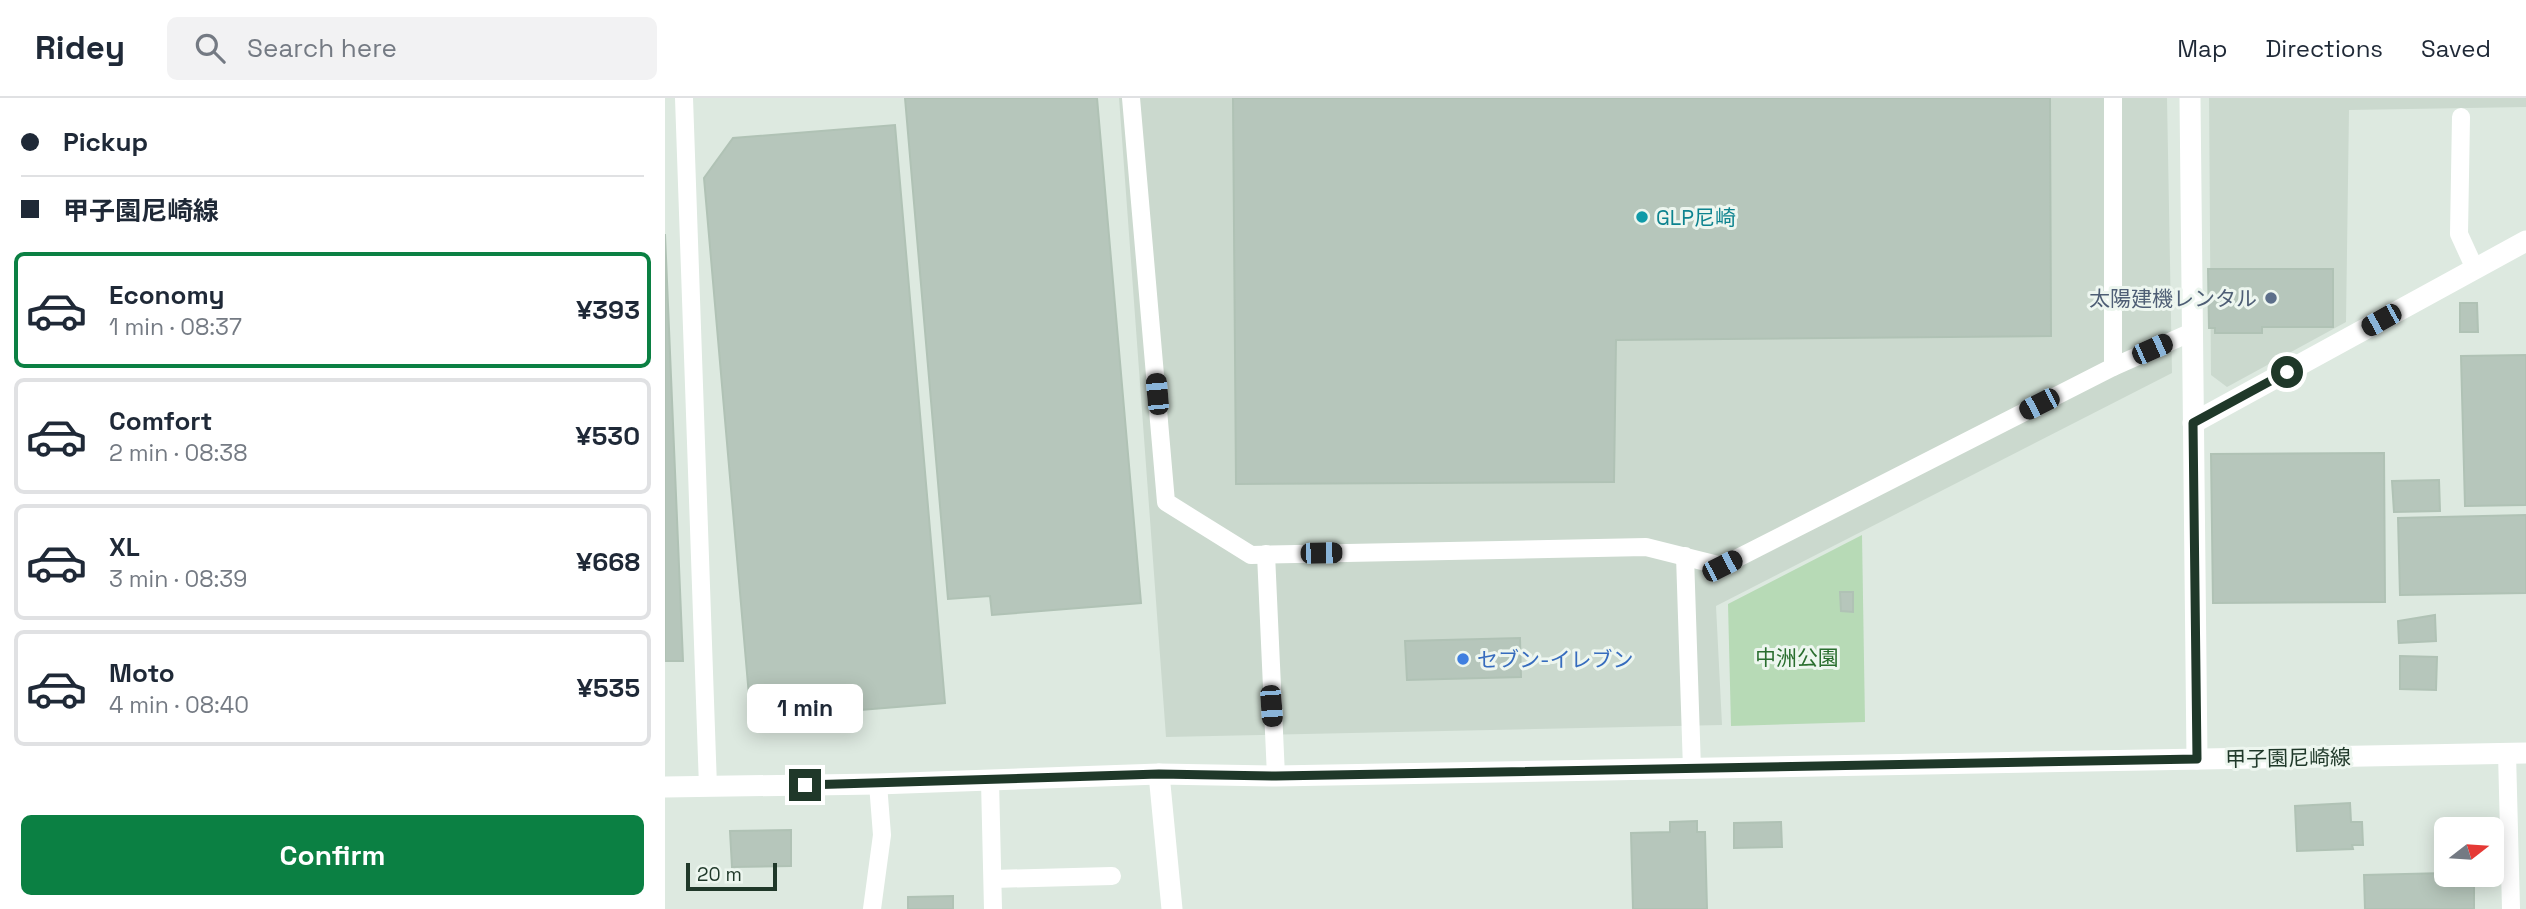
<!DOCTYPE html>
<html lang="en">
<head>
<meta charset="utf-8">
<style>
	:root { --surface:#fff; --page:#f2f2f3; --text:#1f2937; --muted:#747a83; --line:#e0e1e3; --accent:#0b8043 }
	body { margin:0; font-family:"Space Grotesk","Noto Sans JP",sans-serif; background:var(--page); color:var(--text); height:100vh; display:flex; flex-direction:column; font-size:26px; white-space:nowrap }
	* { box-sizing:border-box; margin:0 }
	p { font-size:23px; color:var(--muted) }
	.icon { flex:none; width:38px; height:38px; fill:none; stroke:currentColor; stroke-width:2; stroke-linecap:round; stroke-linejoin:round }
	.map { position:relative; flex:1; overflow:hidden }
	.panel { display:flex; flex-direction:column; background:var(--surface); width:665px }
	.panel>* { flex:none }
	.guide { display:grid; align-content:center; height:154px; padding:0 21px; background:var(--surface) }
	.needle { width:46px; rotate:73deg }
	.tools { position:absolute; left:1769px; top:719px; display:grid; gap:14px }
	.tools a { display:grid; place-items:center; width:70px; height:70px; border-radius:10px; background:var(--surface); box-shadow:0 4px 18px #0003; font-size:35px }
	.scale { position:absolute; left:21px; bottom:18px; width:91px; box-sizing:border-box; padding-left:7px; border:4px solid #1f3829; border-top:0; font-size:19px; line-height:24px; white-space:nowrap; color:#1f3829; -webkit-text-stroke:5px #edf6ef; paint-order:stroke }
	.end { position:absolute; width:32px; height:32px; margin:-16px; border:9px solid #1f3829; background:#fff; box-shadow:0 0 0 4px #fff }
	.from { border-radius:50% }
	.bubble { position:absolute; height:49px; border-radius:10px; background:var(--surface); box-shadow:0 4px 18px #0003; font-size:23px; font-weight:800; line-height:49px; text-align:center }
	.car { position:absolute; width:21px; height:42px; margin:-21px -10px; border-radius:9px; box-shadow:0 0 5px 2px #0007; background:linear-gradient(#222 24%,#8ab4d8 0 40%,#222 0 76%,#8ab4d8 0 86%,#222 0) }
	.guide b { display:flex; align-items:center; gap:24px; height:66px; font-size:26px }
	.guide b+b { border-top:2px solid var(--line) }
	.guide i { width:18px; height:18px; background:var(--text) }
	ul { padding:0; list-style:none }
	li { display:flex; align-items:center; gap:21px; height:116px; margin:0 14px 10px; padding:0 7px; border:4px solid var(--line); border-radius:10px }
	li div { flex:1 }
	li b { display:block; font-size:26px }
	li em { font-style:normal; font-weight:800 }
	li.active { border-color:var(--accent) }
	li>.icon { width:63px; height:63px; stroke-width:1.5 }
	.primary-button { display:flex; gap:14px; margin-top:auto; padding:14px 21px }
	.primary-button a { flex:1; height:80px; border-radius:10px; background:var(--accent); color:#fff; font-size:28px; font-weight:800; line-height:80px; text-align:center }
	header { display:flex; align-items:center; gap:42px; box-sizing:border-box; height:98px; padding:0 35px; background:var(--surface); border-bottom:2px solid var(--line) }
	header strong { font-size:33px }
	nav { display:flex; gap:38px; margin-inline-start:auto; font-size:24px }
	.search { width:490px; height:63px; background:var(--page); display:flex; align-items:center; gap:18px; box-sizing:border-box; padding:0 24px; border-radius:10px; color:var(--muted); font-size:26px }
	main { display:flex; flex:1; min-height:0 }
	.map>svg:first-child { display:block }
</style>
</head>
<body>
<header>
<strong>Ridey</strong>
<div class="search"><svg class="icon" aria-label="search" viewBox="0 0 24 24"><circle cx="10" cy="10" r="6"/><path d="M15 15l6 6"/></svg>Search here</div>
<nav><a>Map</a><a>Directions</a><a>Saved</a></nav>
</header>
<main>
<section class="panel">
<div class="guide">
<b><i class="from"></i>Pickup</b>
<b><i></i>甲子園尼崎線</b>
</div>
<ul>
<li class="active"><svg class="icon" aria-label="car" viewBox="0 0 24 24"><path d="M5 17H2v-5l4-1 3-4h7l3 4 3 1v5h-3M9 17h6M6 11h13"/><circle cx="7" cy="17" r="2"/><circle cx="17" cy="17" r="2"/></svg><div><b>Economy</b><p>1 min · 08:37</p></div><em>¥393</em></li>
<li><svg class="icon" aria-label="car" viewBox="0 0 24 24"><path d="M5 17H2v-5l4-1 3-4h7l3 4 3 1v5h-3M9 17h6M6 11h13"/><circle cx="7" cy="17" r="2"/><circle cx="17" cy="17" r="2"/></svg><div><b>Comfort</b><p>2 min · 08:38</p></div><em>¥530</em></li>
<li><svg class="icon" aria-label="car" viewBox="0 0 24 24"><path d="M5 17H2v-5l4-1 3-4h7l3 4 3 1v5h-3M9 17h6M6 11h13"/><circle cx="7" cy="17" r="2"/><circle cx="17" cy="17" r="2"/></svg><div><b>XL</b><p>3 min · 08:39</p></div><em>¥668</em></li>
<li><svg class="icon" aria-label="car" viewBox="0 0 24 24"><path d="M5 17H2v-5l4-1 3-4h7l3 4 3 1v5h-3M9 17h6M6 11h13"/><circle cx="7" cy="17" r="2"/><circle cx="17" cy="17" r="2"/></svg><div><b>Moto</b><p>4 min · 08:40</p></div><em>¥535</em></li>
</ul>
<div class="primary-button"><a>Confirm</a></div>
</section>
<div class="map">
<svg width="1861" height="811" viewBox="0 0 1861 811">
	<rect width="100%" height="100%" fill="#dde9e0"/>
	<!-- built -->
	<g fill="#cbd9ce">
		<path d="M454,0h1048l5,275 -456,233 6,119 -556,12z"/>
		<path d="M1544,0h317v9l-177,3 -3,212 -119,65 -16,-12z"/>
	</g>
	<!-- green -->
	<path fill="#b7dab6" d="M1197,437l3,187 -134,4 -3,-122z"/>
	<!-- building -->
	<g fill="#b6c6bb" stroke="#b0c2b5" stroke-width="2">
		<path d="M240,0h192l44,505 -149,12 -2,-19 -42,3z"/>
		<path d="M568,0h817l1,238 -435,4 -2,142 -378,2z"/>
		<path d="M230,27l50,578 -194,16 -47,-541 29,-40z"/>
		<path d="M0,136l18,427h-18z"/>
		<path d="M1543,171h125v58h-71v6h-47v-5h-6z"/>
		<path d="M1795,205h17l1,29h-18z"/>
		<path d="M1861,257v150l-61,1 -4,-150z"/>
		<path d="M1719,355l1,149 -172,1 -2,-149z"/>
		<path d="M1774,382l1,31 -46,1 -2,-31z"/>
		<path d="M1861,417v78l-126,2 -2,-77z"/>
		<path d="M1175,494h13v20l-12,-1z"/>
		<path d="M1770,517l1,26 -37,2 -1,-22z"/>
		<path d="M855,540l1,39 -114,3 -2,-39z"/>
		<path d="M1735,558l37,1 -1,33 -36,-1z"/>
		<path d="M1685,705l1,19h11l1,23h-11l1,4 -56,2 -2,-45z"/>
		<path d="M1032,723v11h8l2,77h-74l-2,-76 39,-1v-10z"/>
		<path d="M1116,724l1,25 -48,1v-25z"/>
		<path d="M126,732v36l-59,1 -2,-36z"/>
		<path d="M1782,775l27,2v34h-109l-1,-34z"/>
		<path d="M288,798v13h-45v-12z"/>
	</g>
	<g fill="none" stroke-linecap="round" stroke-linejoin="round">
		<!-- service -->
		<g stroke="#fff" stroke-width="18">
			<path d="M19,0l24,689"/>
			<path d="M466,0l35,404 85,53 395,-8 76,19 391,-199v-269"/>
			<path d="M1796,19l-2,117 16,35"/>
			<path d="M1448,269l79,-35"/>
			<path d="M601,456l10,222"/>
			<path d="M1020,458l7,213"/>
			<path d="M1842,655l4,156"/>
			<path d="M325,683l3,128"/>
			<path d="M328,781l119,-3"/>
			<path d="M207,811l10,-74 -4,-51"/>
		</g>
		<!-- minor -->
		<g stroke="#fff" stroke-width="21">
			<path d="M1528,325l333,-182"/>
			<path d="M494,676l13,135"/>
		</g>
		<!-- tertiary -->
		<path stroke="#fff" stroke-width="21" d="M1525,0l7,661"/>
		<!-- secondary -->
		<path stroke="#fff" stroke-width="21" d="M0,689l213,-3 281,-10 117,2 1250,-23"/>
	</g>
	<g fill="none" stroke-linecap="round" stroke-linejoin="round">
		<!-- route -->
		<path stroke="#1f3829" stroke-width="9" d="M140,687l354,-11 117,2 921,-17 -4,-336 94,-51"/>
	</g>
	<!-- markers -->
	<circle fill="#0f9aa8" stroke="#edf6ef" stroke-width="2.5" cx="977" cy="119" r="7"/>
	<circle fill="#5c6f8a" stroke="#edf6ef" stroke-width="2.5" cx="1606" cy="200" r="7"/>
	<circle fill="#3f7fe0" stroke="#edf6ef" stroke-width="2.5" cx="798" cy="561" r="7"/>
	<g text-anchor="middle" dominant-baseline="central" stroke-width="6" stroke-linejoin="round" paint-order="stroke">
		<!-- culture labels -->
		<g font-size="21" fill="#0d838f" stroke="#edf6ef" text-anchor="start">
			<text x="991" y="119">GLP尼崎</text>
		</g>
		<!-- service labels -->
		<g font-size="21" fill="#4e5e75" stroke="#edf6ef" text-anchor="end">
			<text x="1592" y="200">太陽建機レンタル</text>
		</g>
		<!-- park labels -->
		<g font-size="21" fill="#2a6e2f" stroke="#edf6ef">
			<text x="1132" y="559">中洲公園</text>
		</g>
		<!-- shop labels -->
		<g font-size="21" fill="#366cbe" stroke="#edf6ef" text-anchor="start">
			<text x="812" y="561">セブン-イレブン</text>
		</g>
		<!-- street labels -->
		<g font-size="21" fill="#1f3829" stroke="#edf6ef">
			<text transform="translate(1623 660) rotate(-1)">甲子園尼崎線</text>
		</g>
	</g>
</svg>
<div class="tools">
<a><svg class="needle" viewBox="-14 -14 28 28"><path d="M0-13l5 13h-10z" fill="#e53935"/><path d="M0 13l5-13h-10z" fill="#747a83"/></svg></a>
</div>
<div class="scale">20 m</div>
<i class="end from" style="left:1622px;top:274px"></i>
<i class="end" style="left:140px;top:687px"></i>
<div class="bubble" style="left:82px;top:586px;width:116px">1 min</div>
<i class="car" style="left:1716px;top:222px;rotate:241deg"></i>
<i class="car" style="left:1487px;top:251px;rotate:66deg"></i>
<i class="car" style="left:492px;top:296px;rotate:355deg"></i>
<i class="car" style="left:1374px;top:306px;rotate:243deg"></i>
<i class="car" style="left:656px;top:455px;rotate:89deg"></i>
<i class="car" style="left:1057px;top:468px;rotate:63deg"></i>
<i class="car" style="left:606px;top:608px;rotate:176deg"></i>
</div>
</main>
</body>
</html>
